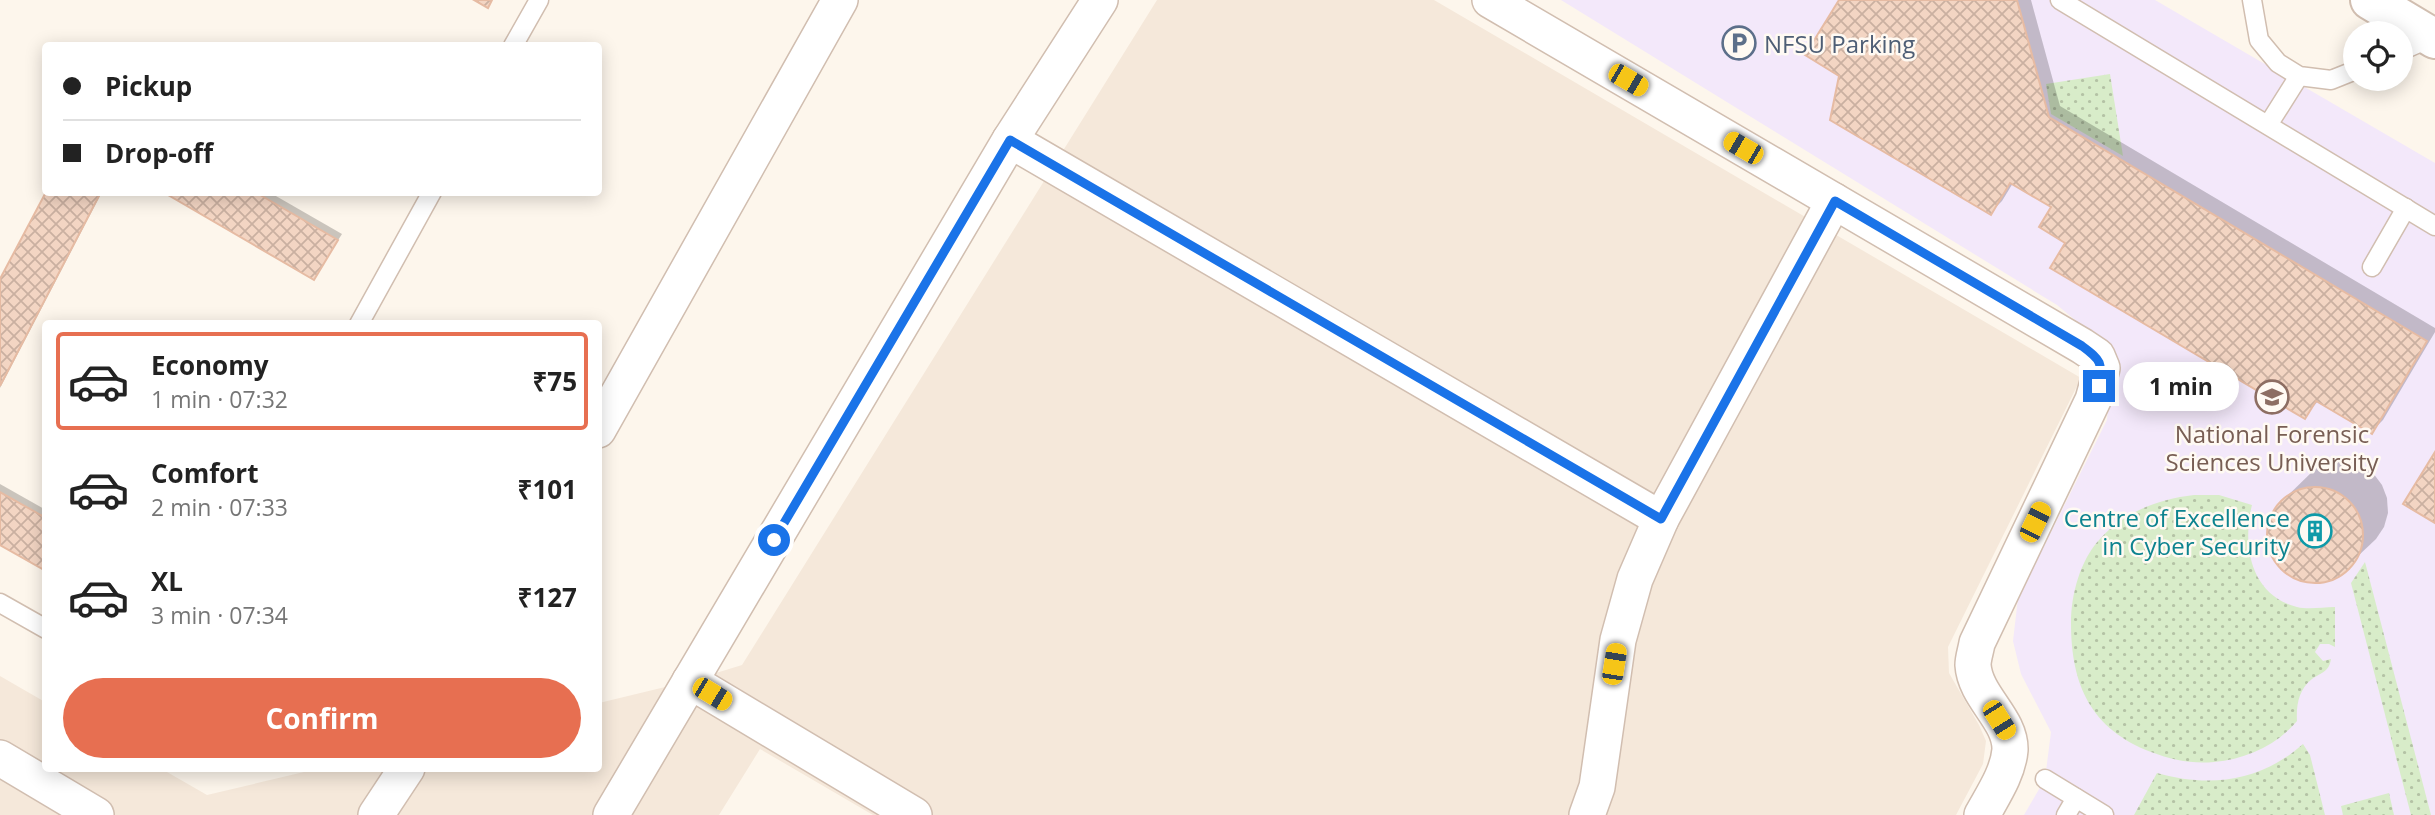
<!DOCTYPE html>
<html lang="en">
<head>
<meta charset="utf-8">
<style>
	:root { --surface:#fff; --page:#f2f2f2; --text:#222; --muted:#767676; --line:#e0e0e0; --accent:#e76f51 }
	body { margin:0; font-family:"Open Sans",sans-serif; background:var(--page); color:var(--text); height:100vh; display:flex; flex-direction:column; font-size:26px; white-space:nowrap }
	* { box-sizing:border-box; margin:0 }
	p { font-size:23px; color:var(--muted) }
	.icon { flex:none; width:38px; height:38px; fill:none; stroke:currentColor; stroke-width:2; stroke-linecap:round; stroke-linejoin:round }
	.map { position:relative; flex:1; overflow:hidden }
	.panel { position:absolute; left:42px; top:320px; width:560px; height:452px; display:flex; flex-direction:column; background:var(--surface); border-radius:7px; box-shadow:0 4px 18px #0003 }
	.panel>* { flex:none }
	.top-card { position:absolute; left:42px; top:42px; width:560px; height:154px; border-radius:7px; box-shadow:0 4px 18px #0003; display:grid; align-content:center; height:154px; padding:0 21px; background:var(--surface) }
	.fabs { position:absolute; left:2343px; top:21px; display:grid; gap:14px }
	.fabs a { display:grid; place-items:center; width:70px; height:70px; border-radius:50%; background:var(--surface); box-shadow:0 4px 18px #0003; font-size:35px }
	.end { position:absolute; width:32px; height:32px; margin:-16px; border:9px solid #1a73e8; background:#fff; box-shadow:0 0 0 4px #fff }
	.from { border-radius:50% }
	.bubble { position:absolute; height:49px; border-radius:24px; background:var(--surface); box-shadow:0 4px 18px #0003; font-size:23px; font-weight:700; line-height:49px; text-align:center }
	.car { position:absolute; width:21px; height:42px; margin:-21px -10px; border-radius:9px; box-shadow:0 0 5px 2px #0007; background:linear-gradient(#f5c518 24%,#345 0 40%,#f5c518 0 76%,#345 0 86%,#f5c518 0) }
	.top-card b { display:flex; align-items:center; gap:24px; height:66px; font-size:26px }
	.top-card b+b { border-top:2px solid var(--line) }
	.top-card i { width:18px; height:18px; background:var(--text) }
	ul { padding:12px 0 0; list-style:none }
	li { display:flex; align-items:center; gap:21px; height:98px; margin:0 14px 10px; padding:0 7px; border:4px solid transparent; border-radius:7px }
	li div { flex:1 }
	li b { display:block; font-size:26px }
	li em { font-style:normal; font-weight:700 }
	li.on { border-color:var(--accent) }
	li>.icon { width:63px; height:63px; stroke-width:1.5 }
	.cta { display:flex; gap:14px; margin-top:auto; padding:14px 21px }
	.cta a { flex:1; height:80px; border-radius:42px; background:var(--accent); color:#fff; font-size:28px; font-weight:700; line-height:80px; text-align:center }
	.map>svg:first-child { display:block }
</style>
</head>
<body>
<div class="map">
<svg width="2435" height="815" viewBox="0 0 2435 815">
	<defs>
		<pattern id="grass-dots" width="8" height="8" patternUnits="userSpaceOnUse" patternTransform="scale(1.75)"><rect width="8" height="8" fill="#d8ecc9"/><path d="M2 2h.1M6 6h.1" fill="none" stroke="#b4c2a5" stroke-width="1.8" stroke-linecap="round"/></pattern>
		<pattern id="building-cross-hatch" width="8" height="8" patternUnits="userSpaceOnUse" patternTransform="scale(1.75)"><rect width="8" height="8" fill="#f3d5c3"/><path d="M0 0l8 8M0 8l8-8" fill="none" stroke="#cab0a1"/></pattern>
	</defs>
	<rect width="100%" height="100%" fill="#fdf6ec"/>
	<!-- residential -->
	<path fill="#f5e8da" d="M1157,0h277l647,378 -133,269 1,26 30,52 7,16 -3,23 -27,51h-1083l-113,-66 -41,66h-719v-139l45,26 1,66h114l47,27 114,-27h277l1,-65 91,-22 52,-16z"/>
	<!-- education -->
	<path fill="#f3e8fa" d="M1561,0h594l280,163v652h-411l21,-36 6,-47 -30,-58 -8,-33 5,-43 89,-178 4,-47 -14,-35 -40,-33z"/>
	<!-- grass -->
	<g fill="url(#grass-dots)">
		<path d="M2110,74l13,82 -72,-42 -5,-30z"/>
		<path d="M2194,495h25l33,10c-10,40 -2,90 45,102 12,3 25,0 38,0v40l-6,-3h-9l-5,8 8,9 8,-2c-2,13 -9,13 -19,20 -13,10 -16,26 -15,42 -21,25 -51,38 -83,41 -22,2 -42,-2 -63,-10 -60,-23 -80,-67 -80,-129 0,-28 9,-63 29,-84 24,-27 59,-40 94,-44z"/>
		<path d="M2365,562l66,253h-20l-60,-232z"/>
		<path d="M2303,744l7,11 15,60h-191l23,-42c53,15 103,9 146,-29z"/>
		<path d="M2389,793l5,22h-51l-2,-9z"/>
	</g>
	<!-- shadow -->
	<g fill="#0003">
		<path d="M1841,0h190l29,106 375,222v4l-52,88 -11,11 -53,-31 -14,16 -237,-174 -15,-35 -40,-24 -11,18 -12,12 -149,-138z"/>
		<path d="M47,192h55l-102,196v-105z"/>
		<path d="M167,192h102l73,42 -28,44z"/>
		<path d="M2346,461l15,4 12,8 9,12 5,13 1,15 -4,14 -8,12 -38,36 -14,5 -14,1 -17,-5 -12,-9 -9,-14 -4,-15 2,-16 6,-15 39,-38 15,-6z"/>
		<path d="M0,484l46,26v59l-46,-26z"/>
	</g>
	<!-- building -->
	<g fill="url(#building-cross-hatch)" stroke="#e6bba3" stroke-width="2">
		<path d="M474,0h18l-4,8z"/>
		<path d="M1839,0h178l32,117 378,224 -55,93 -56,-33 -11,18 -255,-151 15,-25 -26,-16 12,-20 -41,-24 -19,32 -161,-95 9,-44 -34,-21z"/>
		<path d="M46,192h55l-101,194v-107z"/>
		<path d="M163,192h92l83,48 -24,40z"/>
		<path d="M2435,452v71l-32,-19z"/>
		<circle cx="2315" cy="535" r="48"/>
		<path d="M0,492l46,26v53l-46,-26z"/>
	</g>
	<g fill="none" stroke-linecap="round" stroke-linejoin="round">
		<defs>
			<g id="service">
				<path d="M2060,0l375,226"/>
				<path d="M2252,0l7,40 19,23 21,13 32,4 25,-10"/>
				<path d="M513,46l26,-46"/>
				<path d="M2401,51l29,-13"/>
				<path d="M2268,125l31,-49"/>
				<path d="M2372,267l34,-59"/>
				<path d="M359,324l73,-132"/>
				<path d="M0,603l46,26"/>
				<path d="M2045,779l59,36"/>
				<path d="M2066,815l10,-17"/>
			</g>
			<g id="minor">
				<path d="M1490,0l592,346 15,10 5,12 -9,32 -116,243c-1,7 -4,15 -4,22 2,32 38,54 37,85 -2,23 -17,45 -28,65"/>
				<path d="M1010,140l651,379"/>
				<path d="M598,430l242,-430"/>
				<path d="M690,681l224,134"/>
				<path d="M0,758l96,57"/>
				<path d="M376,815l31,-47"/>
				<path d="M611,815l399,-675 90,-140"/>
				<path d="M1587,815l10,-28 21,-147 17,-61 26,-60 173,-318"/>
			</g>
			<path id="tertiary" d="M2370,0l65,39"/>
		</defs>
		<!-- service casing -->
		<use href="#service" stroke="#d1beb0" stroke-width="21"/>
		<!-- minor casing -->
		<use href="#minor" stroke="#d1beb0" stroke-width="38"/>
		<!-- tertiary casing -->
		<use href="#tertiary" stroke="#d1beb0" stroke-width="42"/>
		<!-- service -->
		<use href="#service" stroke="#fff" stroke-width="18"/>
		<!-- minor -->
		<use href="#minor" stroke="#fff" stroke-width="35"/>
		<!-- tertiary -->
		<use href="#tertiary" stroke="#fff" stroke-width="38"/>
	</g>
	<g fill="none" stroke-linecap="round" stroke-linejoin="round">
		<!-- route -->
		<path stroke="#1a73e8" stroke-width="9" d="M774,540l236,-400 651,379 174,-318 247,145c19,14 21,17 17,40"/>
	</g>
	<!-- icons -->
	<defs>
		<symbol id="parking-ring" viewBox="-11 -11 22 22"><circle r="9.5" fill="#fffaf3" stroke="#5c6f8a" stroke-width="1.5"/><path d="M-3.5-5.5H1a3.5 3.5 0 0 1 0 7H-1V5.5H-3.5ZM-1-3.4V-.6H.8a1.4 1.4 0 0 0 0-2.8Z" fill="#5c6f8a"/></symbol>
		<symbol id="university-ring" viewBox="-11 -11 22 22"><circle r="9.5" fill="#fffaf3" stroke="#8d6e63" stroke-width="1.5"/><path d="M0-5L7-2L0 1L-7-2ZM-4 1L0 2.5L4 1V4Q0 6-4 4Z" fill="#8d6e63"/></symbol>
		<symbol id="building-ring" viewBox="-11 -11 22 22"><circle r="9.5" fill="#fffaf3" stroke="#0f9aa8" stroke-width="1.5"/><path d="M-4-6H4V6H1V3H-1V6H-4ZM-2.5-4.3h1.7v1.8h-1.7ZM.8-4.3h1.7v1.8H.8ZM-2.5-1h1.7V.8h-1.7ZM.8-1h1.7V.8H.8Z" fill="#0f9aa8"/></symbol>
	</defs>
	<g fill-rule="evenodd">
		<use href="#parking-ring" x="1720" y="24" width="38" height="38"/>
		<use href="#university-ring" x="2253" y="378" width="38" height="38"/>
		<use href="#building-ring" x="2296" y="512" width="38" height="38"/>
	</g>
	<g text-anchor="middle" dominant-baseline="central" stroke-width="5" stroke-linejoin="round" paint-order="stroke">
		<!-- service labels -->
		<g font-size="24" fill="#4e5e75" stroke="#fffaf3" text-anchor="start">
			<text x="1764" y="43">NFSU Parking</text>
		</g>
		<!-- education labels -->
		<g font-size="24" fill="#785e54" stroke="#fffaf3">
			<text x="2272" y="433">National Forensic<tspan x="2272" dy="28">Sciences University</tspan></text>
		</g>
		<!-- culture labels -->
		<g font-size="24" fill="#0d838f" stroke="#fffaf3" text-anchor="end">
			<text x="2290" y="517">Centre of Excellence<tspan x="2290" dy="28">in Cyber Security</tspan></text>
		</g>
	</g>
</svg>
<div class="fabs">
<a><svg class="icon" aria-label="locate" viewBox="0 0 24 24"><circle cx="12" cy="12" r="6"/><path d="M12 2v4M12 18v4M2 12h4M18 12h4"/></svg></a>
</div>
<i class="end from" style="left:774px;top:540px"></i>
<i class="end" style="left:2099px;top:386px"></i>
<div class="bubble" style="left:2123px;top:362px;width:116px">1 min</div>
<i class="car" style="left:1628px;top:80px;rotate:120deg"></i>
<i class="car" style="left:1743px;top:148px;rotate:300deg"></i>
<i class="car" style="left:2035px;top:522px;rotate:26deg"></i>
<i class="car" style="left:1614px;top:664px;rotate:9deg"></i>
<i class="car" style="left:712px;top:694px;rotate:121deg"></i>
<i class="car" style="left:1999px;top:720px;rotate:148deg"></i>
<div class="top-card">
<b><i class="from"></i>Pickup</b>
<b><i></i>Drop-off</b>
</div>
<section class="panel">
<ul>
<li class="on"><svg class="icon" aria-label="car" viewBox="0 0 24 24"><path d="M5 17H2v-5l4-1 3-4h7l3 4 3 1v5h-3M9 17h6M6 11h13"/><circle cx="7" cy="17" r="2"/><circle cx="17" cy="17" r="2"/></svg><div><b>Economy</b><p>1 min · 07:32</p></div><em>₹75</em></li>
<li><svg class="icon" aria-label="car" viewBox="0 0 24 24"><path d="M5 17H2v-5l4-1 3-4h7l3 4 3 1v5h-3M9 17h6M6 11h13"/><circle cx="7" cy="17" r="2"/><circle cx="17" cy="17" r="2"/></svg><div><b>Comfort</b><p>2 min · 07:33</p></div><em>₹101</em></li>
<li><svg class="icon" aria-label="car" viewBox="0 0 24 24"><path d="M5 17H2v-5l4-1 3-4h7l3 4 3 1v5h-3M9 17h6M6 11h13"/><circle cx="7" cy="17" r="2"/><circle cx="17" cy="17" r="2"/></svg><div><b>XL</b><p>3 min · 07:34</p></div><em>₹127</em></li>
</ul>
<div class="cta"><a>Confirm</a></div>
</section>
</div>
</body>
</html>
